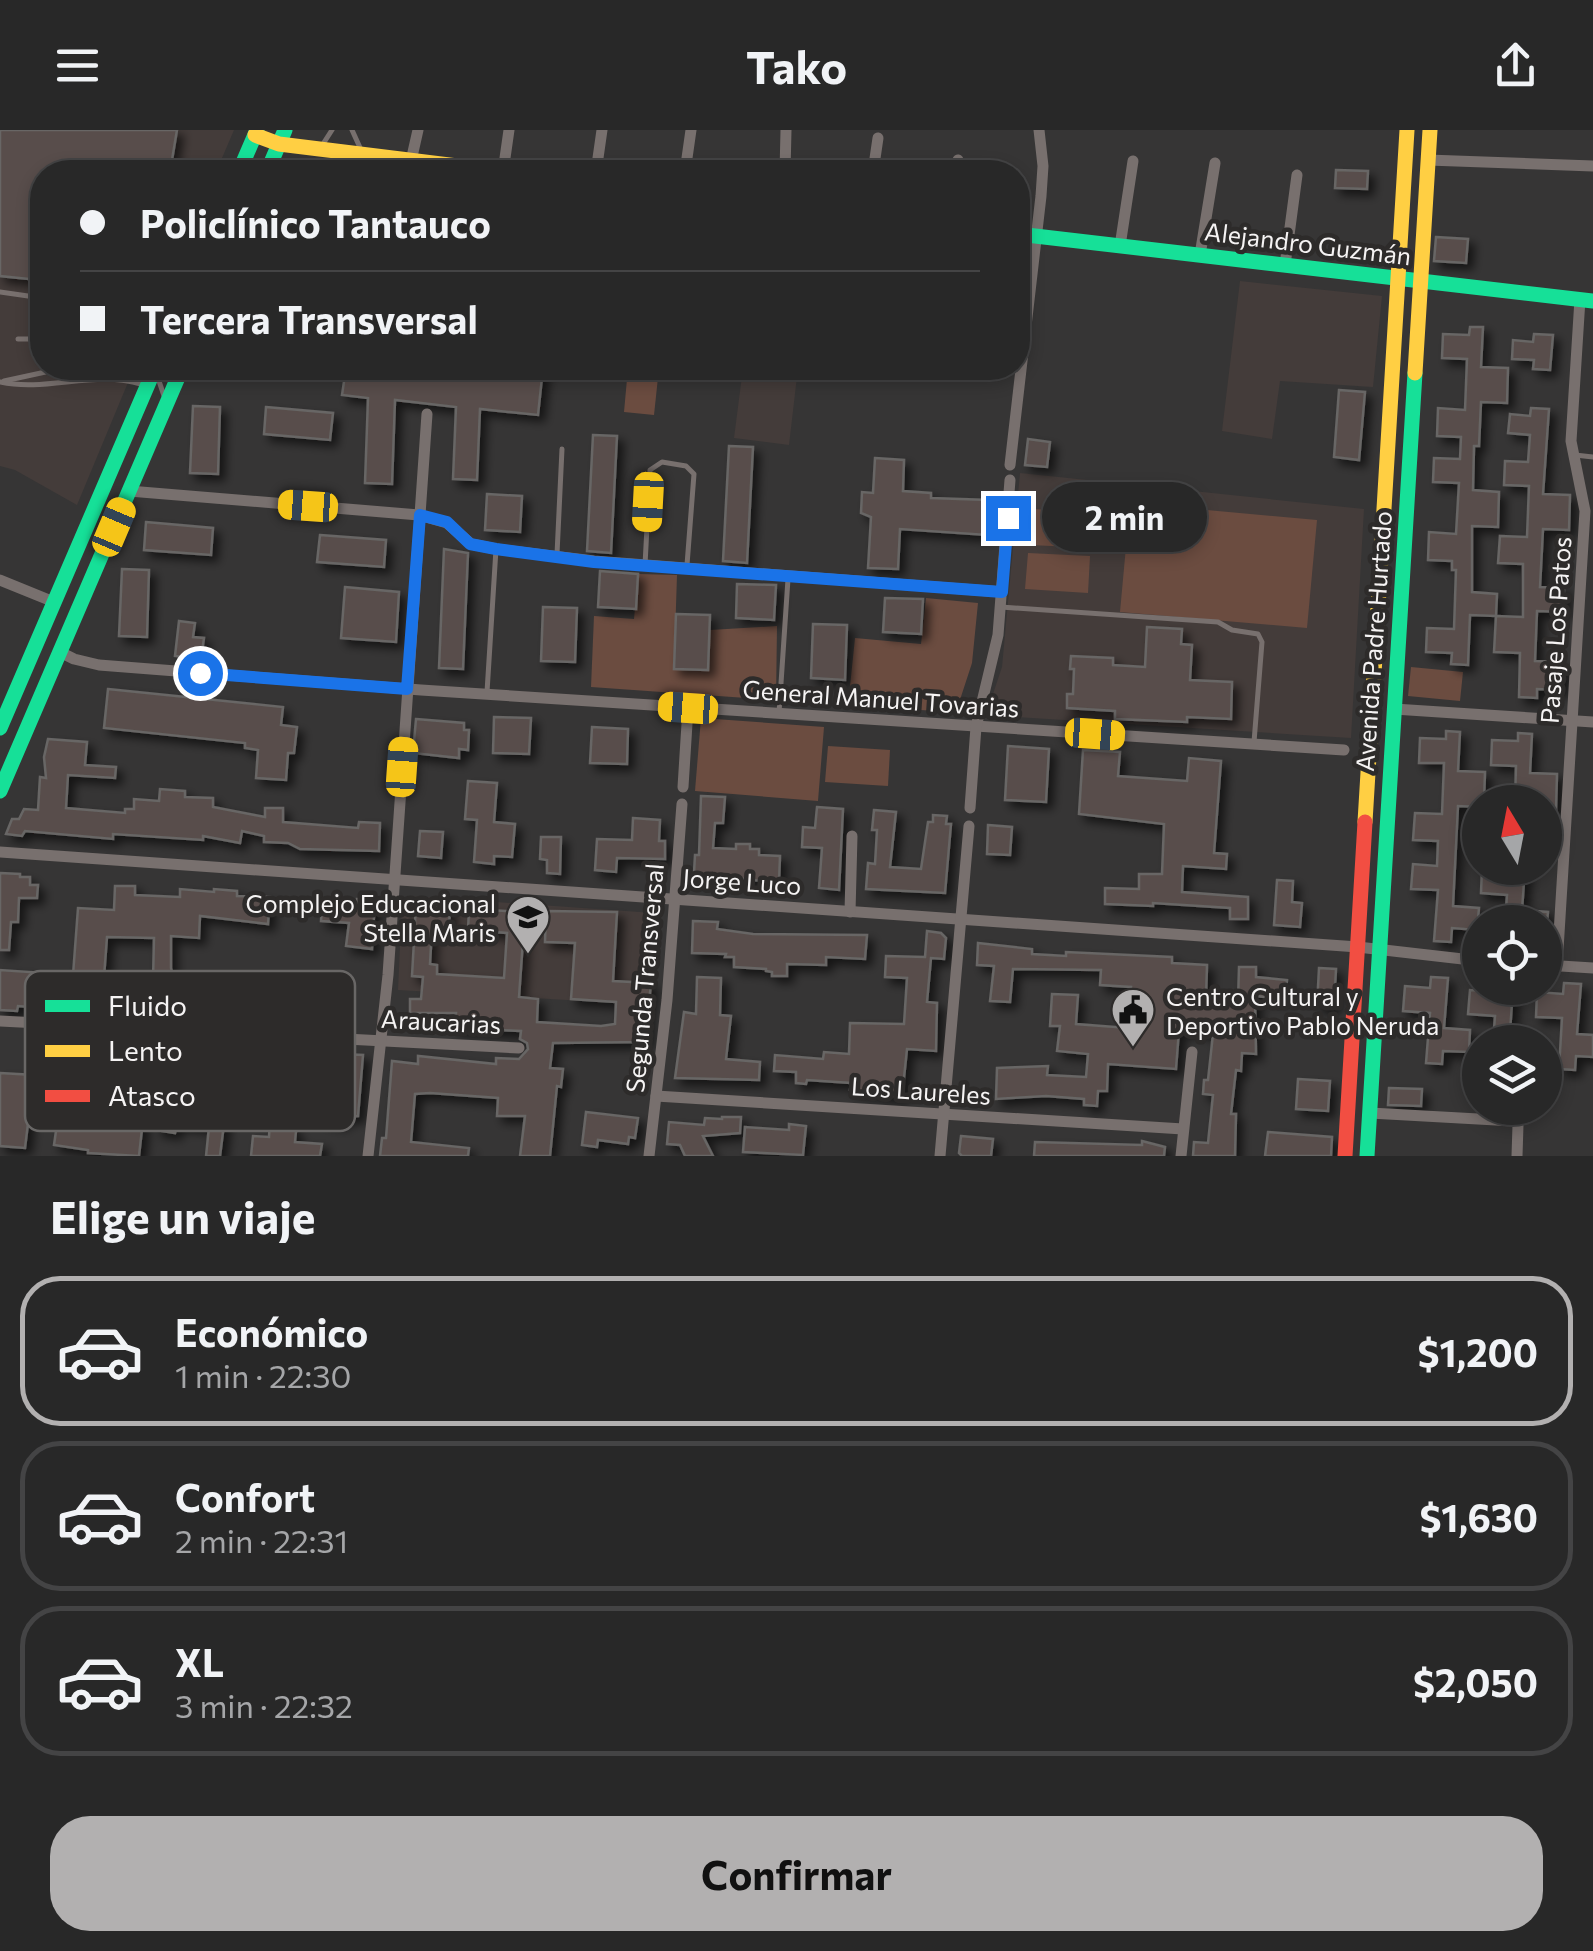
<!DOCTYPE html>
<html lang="es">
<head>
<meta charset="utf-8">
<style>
	:root { --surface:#282828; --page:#343434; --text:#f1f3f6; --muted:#a5a6a8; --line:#444445; --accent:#b2b0b0 }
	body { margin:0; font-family:Commissioner,sans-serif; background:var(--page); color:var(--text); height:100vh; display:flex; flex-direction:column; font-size:38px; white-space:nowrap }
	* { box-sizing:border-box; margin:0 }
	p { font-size:32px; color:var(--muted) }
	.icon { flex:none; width:55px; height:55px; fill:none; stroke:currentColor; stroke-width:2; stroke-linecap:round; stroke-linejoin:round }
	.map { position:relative; height:1026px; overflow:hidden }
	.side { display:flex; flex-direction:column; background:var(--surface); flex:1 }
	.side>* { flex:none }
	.top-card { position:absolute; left:30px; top:30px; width:1000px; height:220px; border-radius:40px; box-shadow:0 5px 15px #0003,0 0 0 2px var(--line); display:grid; align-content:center; height:220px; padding:0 50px; background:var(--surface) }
	.needle { width:65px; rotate:350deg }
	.fabs { position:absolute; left:1462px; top:655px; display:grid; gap:20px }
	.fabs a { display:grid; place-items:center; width:100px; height:100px; border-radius:50%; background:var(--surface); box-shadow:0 5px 15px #0003,0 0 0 2px var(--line); font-size:50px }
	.end { position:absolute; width:45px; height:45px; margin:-22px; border:12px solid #1a73e8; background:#fff; box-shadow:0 0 0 5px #fff }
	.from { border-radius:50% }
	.bubble { position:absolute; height:70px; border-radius:35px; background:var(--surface); box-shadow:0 5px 15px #0003,0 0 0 2px var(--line); font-size:32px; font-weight:700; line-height:70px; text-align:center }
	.car { position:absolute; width:30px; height:60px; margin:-30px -15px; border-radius:12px; box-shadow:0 0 8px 2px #0007; background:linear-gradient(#f5c518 24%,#345 0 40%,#f5c518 0 76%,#345 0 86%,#f5c518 0) }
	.top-card b { display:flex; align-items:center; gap:35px; height:95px; font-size:38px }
	.top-card b+b { border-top:2px solid var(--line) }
	.top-card i { width:25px; height:25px; background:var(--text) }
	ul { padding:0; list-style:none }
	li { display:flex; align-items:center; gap:30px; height:150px; margin:0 20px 15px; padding:0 30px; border:5px solid var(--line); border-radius:40px }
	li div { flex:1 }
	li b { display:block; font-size:38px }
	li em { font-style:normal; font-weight:700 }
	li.on { border-color:var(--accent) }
	li>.icon { width:90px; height:90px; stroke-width:1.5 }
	h2 { padding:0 50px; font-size:45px; line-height:120px }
	.button { display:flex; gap:20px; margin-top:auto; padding:20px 50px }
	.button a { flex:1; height:115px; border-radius:40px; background:var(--accent); color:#111; font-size:40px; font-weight:700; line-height:115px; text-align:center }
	header { display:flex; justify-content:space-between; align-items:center; height:130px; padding:0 50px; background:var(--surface); font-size:45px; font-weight:700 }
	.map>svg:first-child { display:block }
</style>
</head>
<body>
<header><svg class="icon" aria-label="menu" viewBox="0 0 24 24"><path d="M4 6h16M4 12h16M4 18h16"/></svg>Tako<svg class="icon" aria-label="share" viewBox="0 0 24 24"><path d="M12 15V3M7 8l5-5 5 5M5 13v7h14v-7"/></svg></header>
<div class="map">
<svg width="1593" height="1026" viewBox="0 0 1593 1026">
	<defs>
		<filter id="shadow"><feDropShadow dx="6" dy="6" stdDeviation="5" flood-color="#0009"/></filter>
	</defs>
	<rect width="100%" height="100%" fill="#363535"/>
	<!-- built -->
	<g fill="#443c3a">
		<path d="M0,0h234l-18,42h-174v196h92l-57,137 -62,-35 -15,-4z"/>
		<path d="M1240,151l142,15 -9,91 -93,-6 -8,58 -50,-8z"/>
		<path d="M743,238h55l-9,77 -55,-7z"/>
		<path d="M1020,343l344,36 -13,229 -365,-23 16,-48z"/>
		<path d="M410,766l244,17 5,8 -8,84 -253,-15 4,-86z"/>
	</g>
	<!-- green -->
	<g fill="#6b4c40">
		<path d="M628,238h31l-5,47 -30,-3z"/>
		<path d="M1130,373l187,17 -10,108 -187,-16z"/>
		<path d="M1032,379l63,3 -2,36 -63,-3z"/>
		<path d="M1028,423l62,3 -2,37 -63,-4z"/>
		<path d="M638,444l39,1 -3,93 34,1 2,-39 67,-4 -1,74 -185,-13 3,-71 40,3z"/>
		<path d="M926,468l52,5 -6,60 -16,49 -108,-6 7,-68 66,6z"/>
		<path d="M1411,537l52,5 -3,29 -52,-5z"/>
		<path d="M701,588l123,9 -6,74 -123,-10z"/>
		<path d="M828,616l62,4 -2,36 -63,-4z"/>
	</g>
	<!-- building -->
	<g fill="#584e4b" stroke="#676665" stroke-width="2.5" fill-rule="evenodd" filter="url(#shadow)">
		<path d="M0,0h177l-7,42h-128v107h-13l-29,-3z"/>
		<path d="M1336,40l32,1 -1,18 -32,-1z"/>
		<path d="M1436,107l32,2 -2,24 -32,-2z"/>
		<path d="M1470,197h13l-2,40 27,1 -1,35 -26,-1 -2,44h-5l-1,44 26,2 -1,35 -26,-1v66l25,2 -1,22 -26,-1 -2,50 -17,-1 1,-11 -26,-1 1,-24 27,1 2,-59h-4v-9l-24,-1 1,-28 27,2 3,-51 -26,-1 1,-24 26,1 1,-22 -24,-1 1,-28 27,2 2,-51 -25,-1 1,-24 26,1z"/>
		<path d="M1534,204l19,1 -3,35 -17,-1 1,-9 -22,-1 1,-19 20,2z"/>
		<path d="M346,238h197l-5,47 -58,-6 -3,71 -24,-1 3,-72 -61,-7 -3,84 -27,-1 3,-85 -26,-3z"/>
		<path d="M1339,260l26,2 -6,68 -25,-3z"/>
		<path d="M193,276l27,1 -2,67 -28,-1z"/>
		<path d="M266,277l67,6 -3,27 -66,-6z"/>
		<path d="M1531,278l18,1 -6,85 27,1 -1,35 -26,-1 -3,58 24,1 -1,24 -26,-1 -2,50 28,1 -1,28 -25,-1v9l-18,-1 1,-44 -26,-1 2,-36 27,1v-53l-25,-1 2,-27 27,1 2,-51 -25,-1 1,-24 23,1 2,-27 -22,-2 2,-19 20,2z"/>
		<path d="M593,305l24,1 -6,117 -24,-2z"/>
		<path d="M1028,309l22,3 -3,25 -22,-2z"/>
		<path d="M729,316l24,1 -6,116 -24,-2z"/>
		<path d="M875,328l29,2 -1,31 28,2v5l58,2 -2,35 -87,-6 -2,40 -30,-1 3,-51 -10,-4 1,-21 11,1z"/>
		<path d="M487,364l35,2 -2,36 -35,-2z"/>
		<path d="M146,392l67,6 -2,27 -67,-5z"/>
		<path d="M320,405l66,5 -2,27 -67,-5z"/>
		<path d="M444,419l24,4 -5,116 -24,-1z"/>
		<path d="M122,439l27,1 -2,67 -28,-1z"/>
		<path d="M600,441l38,3 -2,35 -38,-2z"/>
		<path d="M737,454l39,1 -2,35 -38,-2z"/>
		<path d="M345,457l54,5 -3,50 -55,-4z"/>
		<path d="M885,468l38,1 -2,35 -38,-2z"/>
		<path d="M543,477l34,1 -2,54 -34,-1z"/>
		<path d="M676,484l34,1 -2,55 -34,-1z"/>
		<path d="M179,491l16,2 -2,14 11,1 -3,21 -26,-3z"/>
		<path d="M813,494l34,1 -2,55 -34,-2z"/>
		<path d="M1147,497l35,2 -1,15 11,1 -2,35 42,2 -1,37 -44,-2v5l-72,-3v-8l-48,-3v-14h6l1,-25h-4l1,-13 42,2v7l32,2z"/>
		<path d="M108,559l175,18 -2,18 16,2 -3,26h-6l-2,27 -30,-2 2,-28 -13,-2v-5l-141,-15z"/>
		<path d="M494,587l37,1 -2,36 -36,-1z"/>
		<path d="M416,589l48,4v7h5l-1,20 -9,-1v9l-46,-5z"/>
		<path d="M592,597l36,2 -1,35 -37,-1z"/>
		<path d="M1446,601l14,1 -2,39 27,1 -1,30h-4v5l-22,-1 -5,100 26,2 -2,22 -25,-2 -1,14 -17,-1 4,-51 -27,-1 2,-25 24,2 1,-25 -25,-1 2,-27 27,1 2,-51h-25l1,-25 26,1z"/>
		<path d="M1518,603l14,1 -2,39 27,1 -1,36 -11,-1v-7h-30l1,-36 -25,-1 1,-25 26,1z"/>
		<path d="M48,609l39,3 -2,23 31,2 -1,11 -47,-3 -2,33 59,5v-4h9v-10l25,2 1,-12 25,2v6l28,1v9l52,10v-9h18v14l75,6 1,-6 21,1 -1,28 -79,-2 -12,-6 -24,-1v-6l-22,-5 -2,12 -37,-7v4l-90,-6v5l-88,-8 -3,5 -16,-2 6,-15h7l5,-10 14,1 2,-33 6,1 -2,-21z"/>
		<path d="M1008,616l41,3 -3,53 -41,-2z"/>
		<path d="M1083,620l37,2 -2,24 69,5 2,-23 32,3 -7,92 13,1 -1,15 -43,-3 -1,26 66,5v22h-18v-11l-77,-5v3l-48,-2v-16l34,1v-15h23l2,-50 -85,-10z"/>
		<path d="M468,651l29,2 -3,39 21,2 -3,33 -18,-1v8l-20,-2 3,-42 -12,-1z"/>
		<path d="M701,666l24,1 -2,26h-8l-2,25 23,1v-5h14v5h9v6l21,1 -1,27 -85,-10 1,-18h4z"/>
		<path d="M817,677l26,2 -4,81 -20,-2 3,-40 -20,-1 1,-20 12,1z"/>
		<path d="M874,680l22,2 -6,55 31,2 7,-47h5v-7l14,1 -1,8h5l-6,69 -79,-4 2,-26 7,1 2,-34h-5z"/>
		<path d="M633,688l27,2 -1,21h6v18l-48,-1 -1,14 -21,-2 2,-31 35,1z"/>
		<path d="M988,695l24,2 -2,28 -23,-1z"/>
		<path d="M420,701l23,1 -2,26 -23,-2z"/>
		<path d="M541,707h20l-1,37 -13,-1v-13l-7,-1z"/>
		<path d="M1482,738h43l-3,42 26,2 -1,10h-42l2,-27 -26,-2z"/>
		<path d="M0,743l20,1v3h10v8h8l-1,13h-18l-1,24h-7l-2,28h-9z"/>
		<path d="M1277,750l16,1 -1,21 10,1 -2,24 -26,-2z"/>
		<path d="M115,756h20v9l45,2v-8l34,3v-3l23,2v5l33,1 -2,27 -68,-8 -1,22 -28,-2v32l4,17 27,1v14h23v-11l46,-2 -2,32 -128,-7 -1,6 -71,-4 1,-4 -52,-4 -1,5 -17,-1v-40l73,5 5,-67 36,2zM107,807l47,1 -1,42 -49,-3z"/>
		<path d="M357,769l18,1 -3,49 -26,-3 3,-23 -28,-2 1,-19 35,2z"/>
		<path d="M416,775l34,2 -1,22 -17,-1 -2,36 7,1v9l67,4 3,-45 -39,-3 1,-21 56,3 -6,85 19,2 -1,23 64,4 14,-2 1,-22 -45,-3 4,-56 -30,-1 1,-31 71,1 -4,69 38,2 -2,20h-2l-1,39 -93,1 -3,25 13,1 -2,18 -4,-1 -7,70h-30l5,-40h-28l1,-18 -68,-5 -15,1 -4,48 58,6 -1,8h-88l2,-18h4l6,-77 26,3v-8l78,8v-6l23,1 9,-10 -1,-6 -7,-4 1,-8 -67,-3 2,-15h-46v-14h11l2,-22 -11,-1z"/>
		<path d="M693,791l25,1 -1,7 36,5 114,1 -2,24 -39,-2v8l-39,-1v12h-15v-4l-6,-1v-2l-32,-2v-10h-9l1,-3 -34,-1z"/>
		<path d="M927,801l14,2 5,5 -2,21 -13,-1 -4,44 10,1 -1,48 -29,-2 -5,48 -52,-7 1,-7 -44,-3 -1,4 -10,-1v-11l-22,-1 1,-16 48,4 1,-7 25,2 1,-31 54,1 3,-46 -22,-1 1,-21 39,1z"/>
		<path d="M978,813l54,6v5l34,2v-4l106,5v6l35,2 -1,34 32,3 1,-35h17v10l31,3 -2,19 -30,-3 1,58 -14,-1 -1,18 -5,-1 -5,44h5l-1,42h-42l1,-14 14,1 5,-48 -10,-1 1,-14h4l5,-46 -11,-3 -23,-1 -3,39 -68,-5 -1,27h-9l-1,15 -13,-1v-6l-38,-3 -50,3 1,-31 51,-2 -1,9 39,2 2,-23 -31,-3 3,-25h-10l2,-32 26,1 -2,29 52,4 3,-41 -31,-2 1,-15 -88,-1 -3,33 -20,-1 4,-35 -17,-1z"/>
		<path d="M1319,838l17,1 -2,38 -17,-1z"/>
		<path d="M697,847l24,1 -1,37 11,1 -5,43 34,3 -1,18 -84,-2 9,-66 12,2z"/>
		<path d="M1431,847l17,1 -4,50 26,2 -1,22 -26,-1 -1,13 -16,-1 4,-50 -27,-2 2,-25 25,2z"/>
		<path d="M1564,853l17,1 -4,50 16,1v22l-17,-1 -1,14 -16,-1 3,-51 -26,-1 1,-25 26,2z"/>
		<path d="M1496,858h17l-3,44 26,2v8h-43l2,-26 -27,-2 2,-24 26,2z"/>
		<path d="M63,910l48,3 -2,22 23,2 1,-7 8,1 1,-15 85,3v12l26,3v-4h10l1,-9 49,2v-3l27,-1v5l23,1 -5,61 -15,1 -1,6 -21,-4 6,-29 -35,-3 1,-10 -33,-2 -1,11 -30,-2 -9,72h-14l3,-29 -32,-3 -2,9 -19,-3 4,-28 22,3 2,-24 -139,-7 1,-28 17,1z"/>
		<path d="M0,943l34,2 -9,73 -25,-2z"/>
		<path d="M1298,949l32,2 -2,30 -32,-2z"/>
		<path d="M1389,958l33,1 -1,17 -33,-1z"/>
		<path d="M586,982l52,6 -3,20 -6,-1 -1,7 -30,-4 -1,7 -15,-2z"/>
		<path d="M91,985l52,5 -4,36 -51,-3v-3l-34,-5 3,-21 33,5z"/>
		<path d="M722,987h19l-1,16 -37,3 10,20h-28l-5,-11 -13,-1 2,-22 35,3 1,-7 17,1z"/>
		<path d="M270,990l20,2v8l6,1 -1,11 27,2 -2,12h-69l2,-20 16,1z"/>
		<path d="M789,994l17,2 -3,29 -60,-3 2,-25 44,3z"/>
		<path d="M1268,1002l64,5 -1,19h-66z"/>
		<path d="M961,1006l32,3 -2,17h-29l-3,-3z"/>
		<path d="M1142,1011l23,6 -1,9h-130l1,-14 107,3z"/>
	</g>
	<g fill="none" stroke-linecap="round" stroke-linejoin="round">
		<!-- lane -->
		<g stroke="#78706e" stroke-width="5">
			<path d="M352,0l10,22"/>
			<path d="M323,14l9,-14"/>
			<path d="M0,162l42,6"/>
			<path d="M18,209h24"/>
			<path d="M145,238l12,7 7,21"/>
			<path d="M834,243v-5"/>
			<path d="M4,251l60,-13"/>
			<path d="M0,252c47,10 95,-12 141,2"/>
			<path d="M1575,325l18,2"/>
			<path d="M557,424l5,-105"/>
			<path d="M645,435l5,-95 12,-8 24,4 8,8 -7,91"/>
			<path d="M1001,477l217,15 14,8 26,4 4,8 -8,100"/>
			<path d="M487,562l9,-143"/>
			<path d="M779,583l9,-134"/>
		</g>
		<!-- street -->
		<g stroke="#78706e" stroke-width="11">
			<path d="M1428,30l165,6"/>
			<path d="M411,31l7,-31"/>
			<path d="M503,42l6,-42"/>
			<path d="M596,42l6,-42"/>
			<path d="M685,42l6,-42"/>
			<path d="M785,42l1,-42"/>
			<path d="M873,42l5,-34"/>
			<path d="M956,42l2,-12"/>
			<path d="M1120,116l13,-85"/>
			<path d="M1200,125l15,-92"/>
			<path d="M1285,135l12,-90"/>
			<path d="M1010,335l31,-269 2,-30 -4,-36"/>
			<path d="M129,361l290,24 28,8 24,21 25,5 98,12 408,31"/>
			<path d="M0,450l54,22"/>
			<path d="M60,522l14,7 25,6 322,25 923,60"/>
			<path d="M1394,579l199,13"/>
			<path d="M683,657l5,-79"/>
			<path d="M970,678l6,-81 22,-92 12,-155"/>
			<path d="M0,722l1358,95 122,14"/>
			<path d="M850,782l2,-76"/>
			<path d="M1545,835l48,3"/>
			<path d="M1557,836l28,-455 -14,-70 9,-142"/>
			<path d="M0,891l519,27"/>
			<path d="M656,966l527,33"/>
			<path d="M1370,983l144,8 4,4 -1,31"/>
			<path d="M368,1026l20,-181 39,-561"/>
			<path d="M649,1026l18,-156 15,-196"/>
			<path d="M940,1026l29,-330"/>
			<path d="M1181,1026l11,-104"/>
		</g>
		<!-- fast -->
		<g stroke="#16e098" stroke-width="15">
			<path d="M239,42l18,-42"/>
			<path d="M267,42l18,-42"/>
			<path d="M1018,104l575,67"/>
			<path d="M0,598l155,-360"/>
			<path d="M0,661l182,-423"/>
			<path d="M1367,1026l48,-783"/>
		</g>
		<!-- slow -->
		<g stroke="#ffcf43" stroke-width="15">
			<path d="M255,5l24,9 227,28"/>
			<path d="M1415,243l15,-243"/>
			<path d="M1365,692l42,-692"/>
		</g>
		<!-- jam -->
		<path stroke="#f24e42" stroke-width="15" d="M1345,1026l20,-334"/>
	</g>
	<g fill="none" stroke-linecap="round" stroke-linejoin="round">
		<!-- route -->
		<path stroke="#1a73e8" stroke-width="12" d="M200,543l207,16 13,-174 27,7 23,22 26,5 98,13 408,30 6,-74"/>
	</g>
	<!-- icons -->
	<defs>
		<symbol id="school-pin" viewBox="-11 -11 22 30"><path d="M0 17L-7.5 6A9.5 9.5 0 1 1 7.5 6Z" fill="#b2b0b0" stroke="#2d2b2a"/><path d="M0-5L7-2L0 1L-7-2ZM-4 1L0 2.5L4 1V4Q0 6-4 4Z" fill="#111"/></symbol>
		<symbol id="civic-pin" viewBox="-11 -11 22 30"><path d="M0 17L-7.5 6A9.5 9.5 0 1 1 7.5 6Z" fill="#b2b0b0" stroke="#2d2b2a"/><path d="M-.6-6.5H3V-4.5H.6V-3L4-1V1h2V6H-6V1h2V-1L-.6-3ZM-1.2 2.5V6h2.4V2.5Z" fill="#111"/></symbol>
	</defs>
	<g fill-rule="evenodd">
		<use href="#school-pin" x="503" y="762" width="50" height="68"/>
		<use href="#civic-pin" x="1108" y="855" width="50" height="68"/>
	</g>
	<g text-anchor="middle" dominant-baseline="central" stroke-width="9" stroke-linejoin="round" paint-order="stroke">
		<!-- street labels -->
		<g font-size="25" fill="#f5f3f3" stroke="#2d2b2a">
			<text transform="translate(1308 113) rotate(7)">Alejandro Guzmán</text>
			<text transform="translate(1555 500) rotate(-86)">Pasaje Los Patos</text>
			<text transform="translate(1373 511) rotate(-86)">Avenida Padre Hurtado</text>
			<text transform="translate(881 568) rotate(4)">General Manuel Tovarias</text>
			<text transform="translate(742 751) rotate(4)">Jorge Luco</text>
			<text transform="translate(644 848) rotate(-85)">Segunda Transversal</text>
			<text transform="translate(441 891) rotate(3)">Araucarias</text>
			<text transform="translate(921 960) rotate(4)">Los Laureles</text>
		</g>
		<!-- poi labels -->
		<g font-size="25" fill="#f5f3f3" stroke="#2d2b2a" text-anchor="end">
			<text x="496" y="773">Complejo Educacional<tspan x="496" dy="29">Stella Maris</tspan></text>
			<text x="1166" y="866" text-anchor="start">Centro Cultural y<tspan x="1166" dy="29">Deportivo Pablo Neruda</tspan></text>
		</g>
	</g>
	<!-- legend -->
	<rect x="25" y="841" width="330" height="160" rx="15" fill="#2d2b2a" stroke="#696766" stroke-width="2.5"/>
	<rect x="45" y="870" width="45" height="12" fill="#16e098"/>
	<rect x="45" y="915" width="45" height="12" fill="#ffcf43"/>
	<rect x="45" y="960" width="45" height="12" fill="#f24e42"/>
	<g font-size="28" fill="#f5f3f3">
		<text x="108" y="886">Fluido</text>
		<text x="108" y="931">Lento</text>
		<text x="108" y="976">Atasco</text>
	</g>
</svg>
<div class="fabs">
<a><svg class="needle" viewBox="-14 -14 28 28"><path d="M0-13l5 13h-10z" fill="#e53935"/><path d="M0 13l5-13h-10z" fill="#a5a6a8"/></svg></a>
<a><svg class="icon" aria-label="locate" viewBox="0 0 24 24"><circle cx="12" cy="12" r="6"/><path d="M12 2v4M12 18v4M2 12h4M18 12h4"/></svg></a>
<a><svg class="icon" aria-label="layers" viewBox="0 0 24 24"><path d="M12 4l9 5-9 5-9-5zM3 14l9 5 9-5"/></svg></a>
</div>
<i class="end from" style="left:200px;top:543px"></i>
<i class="end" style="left:1008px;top:388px"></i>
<div class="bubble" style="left:1042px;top:352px;width:165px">2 min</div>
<i class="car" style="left:648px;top:372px;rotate:183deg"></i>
<i class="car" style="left:308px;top:376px;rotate:274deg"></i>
<i class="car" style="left:114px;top:397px;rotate:23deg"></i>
<i class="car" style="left:688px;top:578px;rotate:274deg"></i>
<i class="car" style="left:1095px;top:604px;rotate:94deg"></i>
<i class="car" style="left:402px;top:637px;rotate:4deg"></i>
<div class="top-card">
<b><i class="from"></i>Policlínico Tantauco</b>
<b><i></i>Tercera Transversal</b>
</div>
</div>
<section class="side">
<h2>Elige un viaje</h2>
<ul>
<li class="on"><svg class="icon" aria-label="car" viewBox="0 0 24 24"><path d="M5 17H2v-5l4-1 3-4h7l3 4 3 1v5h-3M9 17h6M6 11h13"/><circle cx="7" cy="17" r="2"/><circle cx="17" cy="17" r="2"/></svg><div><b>Económico</b><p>1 min · 22:30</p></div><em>$1,200</em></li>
<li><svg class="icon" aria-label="car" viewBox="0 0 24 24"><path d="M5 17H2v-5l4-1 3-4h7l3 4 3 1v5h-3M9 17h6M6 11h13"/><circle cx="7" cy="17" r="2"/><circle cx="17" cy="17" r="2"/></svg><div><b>Confort</b><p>2 min · 22:31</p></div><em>$1,630</em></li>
<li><svg class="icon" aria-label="car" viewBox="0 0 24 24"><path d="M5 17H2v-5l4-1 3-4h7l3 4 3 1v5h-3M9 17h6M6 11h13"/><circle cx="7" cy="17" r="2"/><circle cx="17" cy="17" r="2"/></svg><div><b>XL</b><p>3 min · 22:32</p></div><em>$2,050</em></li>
</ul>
<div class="button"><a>Confirmar</a></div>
</section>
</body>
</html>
